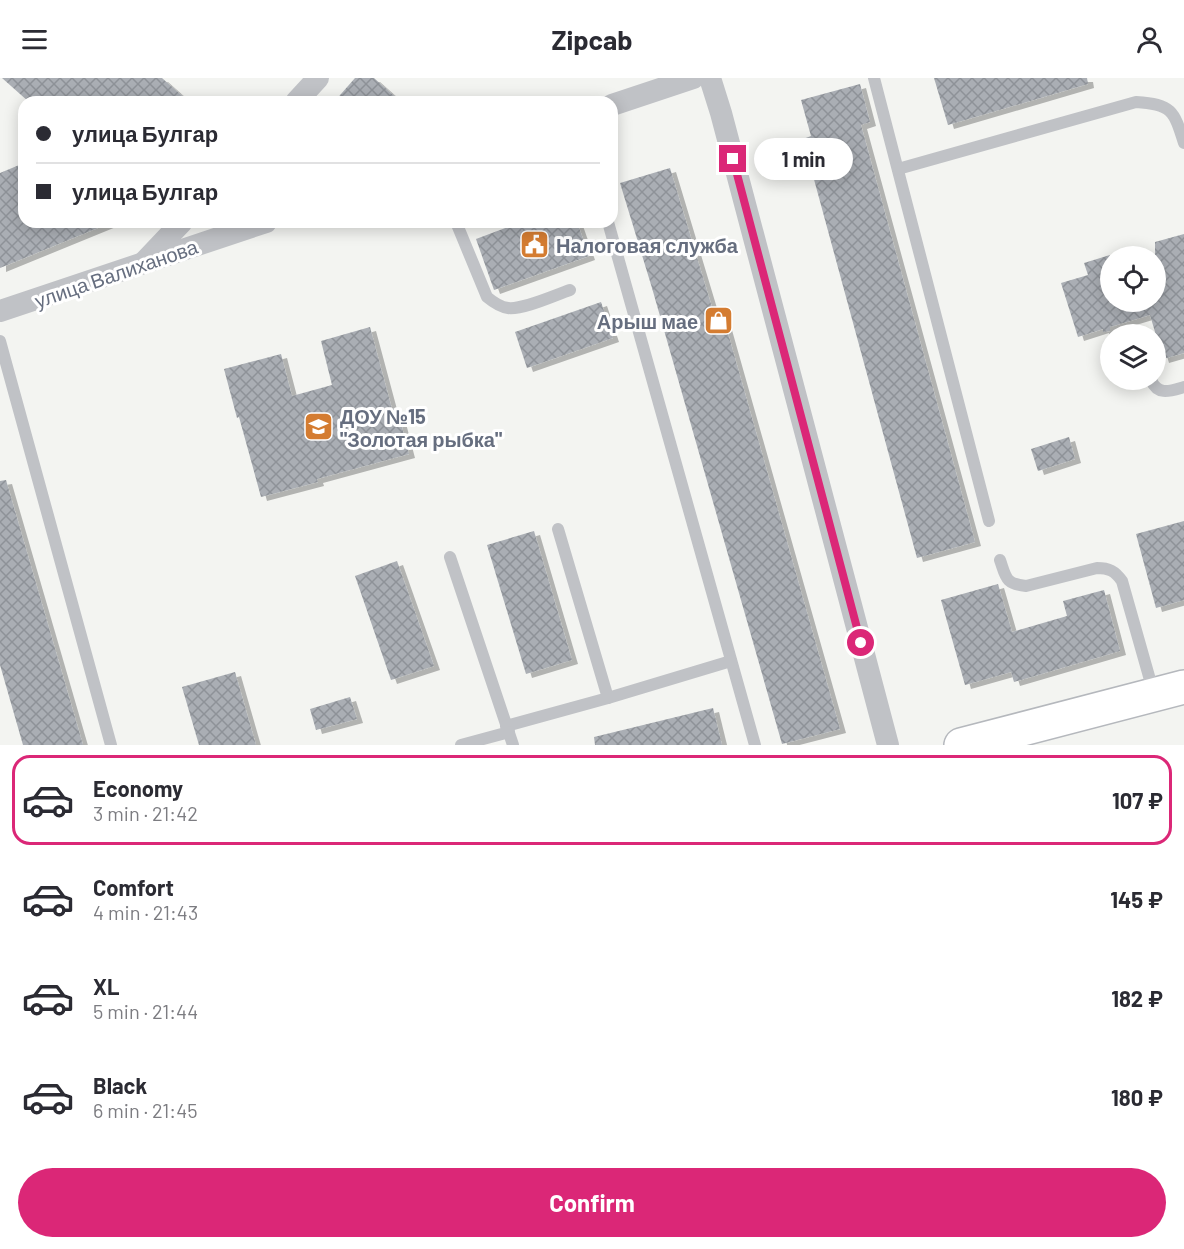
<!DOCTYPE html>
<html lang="en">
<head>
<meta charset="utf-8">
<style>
	:root { --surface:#fff; --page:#f2f2f3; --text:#2b2b33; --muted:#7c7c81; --line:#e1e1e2; --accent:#db2777 }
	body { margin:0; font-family:Barlow,sans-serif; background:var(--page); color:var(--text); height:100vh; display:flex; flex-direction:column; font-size:22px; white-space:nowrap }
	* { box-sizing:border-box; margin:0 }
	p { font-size:20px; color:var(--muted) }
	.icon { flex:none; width:33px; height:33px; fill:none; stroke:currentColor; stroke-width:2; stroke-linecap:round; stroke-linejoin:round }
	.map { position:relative; height:667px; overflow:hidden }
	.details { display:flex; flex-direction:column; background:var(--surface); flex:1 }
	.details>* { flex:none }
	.banner { position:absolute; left:18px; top:18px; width:600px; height:132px; border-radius:18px; box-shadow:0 3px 15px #0003; display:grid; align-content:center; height:132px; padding:0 18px; background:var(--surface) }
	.tools { position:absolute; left:1100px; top:168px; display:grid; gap:12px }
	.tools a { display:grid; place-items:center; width:66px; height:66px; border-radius:50%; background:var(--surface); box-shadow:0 3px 15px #0003; font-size:30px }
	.end { position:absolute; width:27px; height:27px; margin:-14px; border:8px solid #db2777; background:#fff; box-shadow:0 0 0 3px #fff }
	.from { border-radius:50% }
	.bubble { position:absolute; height:42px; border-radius:21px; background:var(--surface); box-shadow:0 3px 15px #0003; font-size:20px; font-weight:700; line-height:42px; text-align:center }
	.banner b { display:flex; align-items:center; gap:21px; height:57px; font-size:22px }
	.banner b+b { border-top:2px solid var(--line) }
	.banner i { width:15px; height:15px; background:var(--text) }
	ul { padding:10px 0 0; list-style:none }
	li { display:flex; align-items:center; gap:18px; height:90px; margin:0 12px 9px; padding:0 6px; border:3px solid transparent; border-radius:18px }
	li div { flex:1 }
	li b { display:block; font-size:22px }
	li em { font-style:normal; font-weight:700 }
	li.selected { border-color:var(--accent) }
	li>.icon { width:54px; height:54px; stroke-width:1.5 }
	.action { display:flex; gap:12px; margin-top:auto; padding:12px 18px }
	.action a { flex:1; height:69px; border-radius:36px; background:var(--accent); color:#fff; font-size:24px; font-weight:700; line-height:69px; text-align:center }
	header { display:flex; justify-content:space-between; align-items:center; height:78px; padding:0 18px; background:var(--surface); font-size:27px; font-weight:700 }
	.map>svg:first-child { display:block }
</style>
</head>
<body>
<header><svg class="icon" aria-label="menu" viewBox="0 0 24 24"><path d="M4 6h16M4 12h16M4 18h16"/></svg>Zipcab<svg class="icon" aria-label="person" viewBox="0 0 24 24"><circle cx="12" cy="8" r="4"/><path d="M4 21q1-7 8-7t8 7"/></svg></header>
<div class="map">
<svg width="1184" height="667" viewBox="0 0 1184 667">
	<defs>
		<pattern id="building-cross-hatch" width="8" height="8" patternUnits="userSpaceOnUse" patternTransform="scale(1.5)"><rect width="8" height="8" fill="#aaaeb4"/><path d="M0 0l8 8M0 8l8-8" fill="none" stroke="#8e9298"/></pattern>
		<filter id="shadow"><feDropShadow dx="6" dy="4" stdDeviation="0" flood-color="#0004"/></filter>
	</defs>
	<rect width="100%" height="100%" fill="#f3f4f1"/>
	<!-- building -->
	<g fill="url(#building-cross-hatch)" filter="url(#shadow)">
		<path d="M2,0h160l27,24h-160z"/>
		<path d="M355,0h19l27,24h-67z"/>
		<path d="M934,0h153l1,6 -140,41z"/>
		<path d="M860,6l10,38 -9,3 114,417 -58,16 -114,-419 8,-3 -10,-36z"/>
		<path d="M24,85v59l86,1 -110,45v-95z"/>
		<path d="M670,90l44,146 8,-2 118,417 -58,15 -130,-456 -32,-105z"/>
		<path d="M521,144h56l12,34 -95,34 -18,-51z"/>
		<path d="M1184,156v119l-21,6 -13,-44 -40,12v4l-7,1v-3l-25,8 -17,-54 27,-8 -4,-12 26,-8v47h45v-60z"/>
		<path d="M601,224l12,36 -86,30 -12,-36z"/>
		<path d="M370,249l22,82 5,-1 12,46 -92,25 1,3 -57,15 -22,-80 -2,1 -13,-49 57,-15 11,42 40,-11 -11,-44z"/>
		<path d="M1069,359l6,22 -37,12 -7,-22z"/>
		<path d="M6,402l77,265h-60l-23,-80v-184z"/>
		<path d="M1184,443v79l-28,8 -20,-74z"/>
		<path d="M534,453l38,129 -46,14 -39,-129z"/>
		<path d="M397,483l37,105 -43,14 -36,-104z"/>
		<path d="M998,506l14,48 55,-16 -4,-15 41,-11 16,61 -106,31 -3,-10 -46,13 -24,-85z"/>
		<path d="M235,594l21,73h-57l-17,-58z"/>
		<path d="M350,619l7,22 -41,11 -6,-21z"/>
		<path d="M713,630l9,37h-127l-1,-8z"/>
	</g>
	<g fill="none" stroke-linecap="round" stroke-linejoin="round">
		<defs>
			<path id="secondary" d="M961,667l223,-58"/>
		</defs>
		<!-- secondary casing -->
		<use href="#secondary" stroke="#b5b8bd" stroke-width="36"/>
		<!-- service -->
		<g stroke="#c0c2c6" stroke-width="12">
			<path d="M874,0l115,443"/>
			<path d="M898,91l238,-67c36,2 38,9 48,41"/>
			<path d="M456,144l31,75c6,5 13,10 21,11 15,2 47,-13 62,-18"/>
			<path d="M608,144l147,523"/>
			<path d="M1137,256h1"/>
			<path d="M0,263l111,404"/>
			<path d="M1151,302c7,16 19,11 33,7"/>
			<path d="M450,479l63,188"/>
			<path d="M1000,482c6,17 5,24 26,26l71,-18c12,0 18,3 25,13l32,113"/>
			<path d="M608,620l123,-37"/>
			<path d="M506,648l102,-28 -50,-169"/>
			<path d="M461,667l48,-13"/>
		</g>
		<!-- minor -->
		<g stroke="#c0c2c6" stroke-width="22">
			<path d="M710,0l11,35 167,632"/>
			<path d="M296,24l22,-24"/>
			<path d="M612,27l81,-27"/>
			<path d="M145,183l37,-39"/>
			<path d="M0,233l266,-89"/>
		</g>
		<!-- secondary -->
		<use href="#secondary" stroke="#fff" stroke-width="33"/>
	</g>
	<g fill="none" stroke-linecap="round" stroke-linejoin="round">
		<!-- route -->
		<path stroke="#db2777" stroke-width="8" d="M733,81l128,484"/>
	</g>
	<!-- icons -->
	<defs>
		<symbol id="civic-square" viewBox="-11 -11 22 22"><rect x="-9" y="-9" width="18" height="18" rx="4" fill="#d47c31" stroke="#fff"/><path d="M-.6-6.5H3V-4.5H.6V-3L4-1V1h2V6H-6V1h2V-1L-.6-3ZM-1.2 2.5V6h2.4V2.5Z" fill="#fff"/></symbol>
		<symbol id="shop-square" viewBox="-11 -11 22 22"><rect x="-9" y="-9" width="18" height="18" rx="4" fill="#d47c31" stroke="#fff"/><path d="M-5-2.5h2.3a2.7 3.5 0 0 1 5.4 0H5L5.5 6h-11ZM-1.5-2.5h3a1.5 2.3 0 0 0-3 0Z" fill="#fff"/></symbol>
		<symbol id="school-square" viewBox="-11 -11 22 22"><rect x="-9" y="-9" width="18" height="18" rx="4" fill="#d47c31" stroke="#fff"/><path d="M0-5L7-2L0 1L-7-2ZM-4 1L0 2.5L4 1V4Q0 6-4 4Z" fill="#fff"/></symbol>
	</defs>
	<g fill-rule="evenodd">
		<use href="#civic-square" x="518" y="150" width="33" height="33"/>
		<use href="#shop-square" x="702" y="226" width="33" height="33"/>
		<use href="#school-square" x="302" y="332" width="33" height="33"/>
	</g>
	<g text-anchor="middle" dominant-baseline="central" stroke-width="6" stroke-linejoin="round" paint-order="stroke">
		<!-- poi labels -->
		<g font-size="20" font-weight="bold" fill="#666e7f" stroke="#fff" text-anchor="start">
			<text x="556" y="167">Налоговая служба</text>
			<text x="698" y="243" text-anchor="end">Арыш мае</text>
			<text x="340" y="338">ДОУ №15<tspan x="340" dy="23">"Золотая рыбка"</tspan></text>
		</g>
		<!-- street labels -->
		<g font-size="20" fill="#666e7f" stroke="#fff">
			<text transform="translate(116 195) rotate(-19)">улица Валиханова</text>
		</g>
	</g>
</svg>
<div class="tools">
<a><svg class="icon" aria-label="locate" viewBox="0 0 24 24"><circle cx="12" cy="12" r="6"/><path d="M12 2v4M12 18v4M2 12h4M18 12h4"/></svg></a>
<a><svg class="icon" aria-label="layers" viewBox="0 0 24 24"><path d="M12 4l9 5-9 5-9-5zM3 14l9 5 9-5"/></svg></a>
</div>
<i class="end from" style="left:861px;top:565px"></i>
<i class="end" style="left:733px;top:81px"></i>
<div class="bubble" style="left:754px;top:60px;width:99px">1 min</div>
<div class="banner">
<b><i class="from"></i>улица Булгар</b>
<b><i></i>улица Булгар</b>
</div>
</div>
<section class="details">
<ul>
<li class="selected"><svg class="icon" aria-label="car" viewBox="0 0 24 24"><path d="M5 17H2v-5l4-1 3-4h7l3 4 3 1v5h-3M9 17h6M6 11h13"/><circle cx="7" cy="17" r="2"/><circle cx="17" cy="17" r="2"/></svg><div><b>Economy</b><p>3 min · 21:42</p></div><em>107 ₽</em></li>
<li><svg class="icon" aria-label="car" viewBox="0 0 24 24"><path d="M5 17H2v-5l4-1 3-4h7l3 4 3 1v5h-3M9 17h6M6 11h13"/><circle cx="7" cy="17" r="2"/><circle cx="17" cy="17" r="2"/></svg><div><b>Comfort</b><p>4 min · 21:43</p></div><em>145 ₽</em></li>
<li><svg class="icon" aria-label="car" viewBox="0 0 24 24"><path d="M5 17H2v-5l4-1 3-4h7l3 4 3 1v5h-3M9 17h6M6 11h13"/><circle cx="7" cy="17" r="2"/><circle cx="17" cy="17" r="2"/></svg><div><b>XL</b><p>5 min · 21:44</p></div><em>182 ₽</em></li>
<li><svg class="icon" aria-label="car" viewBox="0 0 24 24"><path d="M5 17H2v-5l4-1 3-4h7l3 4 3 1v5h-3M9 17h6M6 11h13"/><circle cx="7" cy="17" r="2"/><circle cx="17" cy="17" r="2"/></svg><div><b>Black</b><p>6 min · 21:45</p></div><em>180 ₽</em></li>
</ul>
<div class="action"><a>Confirm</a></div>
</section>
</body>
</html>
